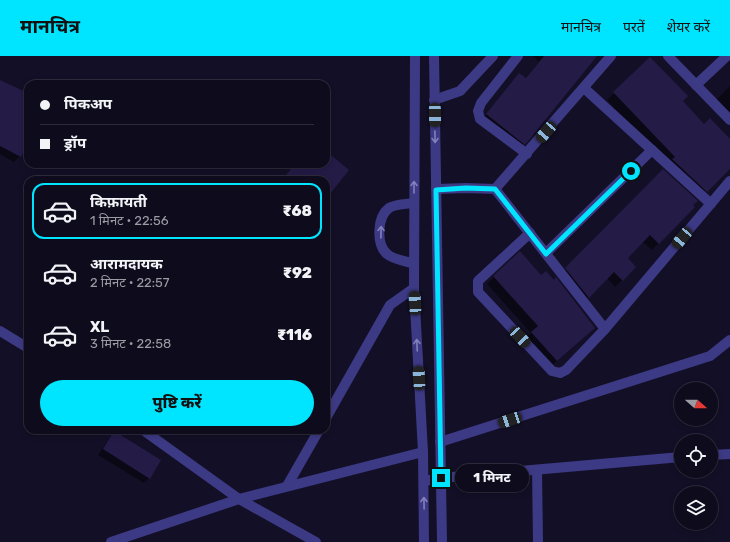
<!DOCTYPE html>
<html lang="hi">
<head>
<meta charset="utf-8">
<style>
	:root { --surface:#0e0b1c; --page:#171425; --text:#f1f3f6; --muted:#9b9ba3; --line:#2e2b3b; --accent:#00e5ff }
	body { margin:0; font-family:Rubik,"Noto Sans Devanagari",sans-serif; background:var(--page); color:var(--text); height:100vh; display:flex; flex-direction:column; font-size:15px; white-space:nowrap }
	* { box-sizing:border-box; margin:0 }
	p { font-size:13px; color:var(--muted) }
	.icon { flex:none; width:22px; height:22px; fill:none; stroke:currentColor; stroke-width:2; stroke-linecap:round; stroke-linejoin:round }
	.map { position:relative; flex:1; overflow:hidden }
	.sheet { position:absolute; left:24px; top:120px; width:306px; height:258px; display:flex; flex-direction:column; background:var(--surface); border-radius:12px; box-shadow:0 2px 6px #0003,0 0 0 1px var(--line) }
	.sheet>* { flex:none }
	.hud { position:absolute; left:24px; top:24px; width:306px; height:88px; border-radius:12px; box-shadow:0 2px 6px #0003,0 0 0 1px var(--line); display:grid; align-content:center; height:88px; padding:0 16px; background:var(--surface) }
	.needle { width:26px; rotate:111deg }
	.tools { position:absolute; left:674px; top:326px; display:grid; gap:8px }
	.tools a { display:grid; place-items:center; width:44px; height:44px; border-radius:50%; background:var(--surface); box-shadow:0 2px 6px #0003,0 0 0 1px var(--line); font-size:20px }
	.end { position:absolute; width:18px; height:18px; margin:-9px; border:5px solid #00e5ff; background:#111; box-shadow:0 0 0 2px #111 }
	.from { border-radius:50% }
	.bubble { position:absolute; height:28px; border-radius:14px; background:var(--surface); box-shadow:0 2px 6px #0003,0 0 0 1px var(--line); font-size:13px; font-weight:800; line-height:28px; text-align:center }
	.car { position:absolute; width:12px; height:24px; margin:-12px -6px; border-radius:5px; box-shadow:0 0 3px 1px #0007; background:linear-gradient(#222 24%,#8ab4d8 0 40%,#222 0 76%,#8ab4d8 0 86%,#222 0) }
	.hud b { display:flex; align-items:center; gap:14px; height:38px; font-size:15px }
	.hud b+b { border-top:1px solid var(--line) }
	.hud i { width:10px; height:10px; background:var(--text) }
	ul { padding:7px 0 0; list-style:none }
	li { display:flex; align-items:center; gap:12px; height:56px; margin:0 8px 6px; padding:0 8px; border:2px solid transparent; border-radius:12px }
	li div { flex:1 }
	li b { display:block; font-size:15px }
	li em { font-style:normal; font-weight:800 }
	li.current { border-color:var(--accent) }
	li>.icon { width:36px; height:36px; stroke-width:1.5 }
	.button { display:flex; gap:8px; margin-top:auto; padding:8px 16px }
	.button a { flex:1; height:46px; border-radius:24px; background:var(--accent); color:#111; font-size:16px; font-weight:800; line-height:46px; text-align:center }
	header { display:flex; align-items:center; gap:24px; box-sizing:border-box; height:56px; padding:0 20px; background:var(--accent); color:#111 }
	header strong { font-size:19px }
	nav { display:flex; gap:22px; margin-inline-start:auto; font-size:14px }
	.map>svg:first-child { display:block }
</style>
</head>
<body>
<header>
<strong>मानचित्र</strong>
<nav><a>मानचित्र</a><a>परतें</a><a>शेयर करें</a></nav>
</header>
<div class="map">
<svg width="730" height="486" viewBox="0 0 730 486">
	<rect width="100%" height="100%" fill="#130f26"/>
	<!-- shadow -->
	<g fill="#0007">
		<path d="M533,0h62l-78,95 -37,-29 33,-41 12,-2 14,-17z"/>
		<path d="M650,2l31,43 23,24 26,16v27l-31,30 -92,-98z"/>
		<path d="M0,25l28,15v45l-8,15 -6,6 -14,-8z"/>
		<path d="M730,30v34l-17,-17z"/>
		<path d="M663,114l30,37 -41,43 -9,-8 -17,16 9,9 -20,20 -8,-9 -26,26 -22,-28z"/>
		<path d="M520,196l67,83 -38,33 -24,-29 6,-6 -44,-49z"/>
		<path d="M326,212l6,6 -6,6z"/>
		<path d="M114,376l35,46 -5,5 -46,-28z"/>
	</g>
	<!-- building -->
	<g fill="#241b47">
		<path d="M544,0h53l-72,89 -39,-31 33,-41 7,5z"/>
		<path d="M650,1l38,39 -5,5 21,23 6,-6 20,21v30l-23,23 -35,-33 3,-2 -62,-65z"/>
		<path d="M0,24l28,13v50l-7,14 -21,-11z"/>
		<path d="M326,95l23,19 -23,29v-19h-44l13,-16h31z"/>
		<path d="M663,113l35,32 -5,4 2,2 -36,37 -9,-9 -22,23 8,9 -13,14 -9,-9 -25,26 -24,-30z"/>
		<path d="M520,195l21,24 5,-4 8,9 2,-3 39,51 -38,33 -26,-29 7,-6 -45,-50z"/>
		<path d="M114,375l47,29 -11,19 -47,-30z"/>
	</g>
	<g fill="none" stroke-linecap="round" stroke-linejoin="round">
		<!-- minor -->
		<g stroke="#3d3a85" stroke-width="10">
			<path d="M415,0l-1,232 9,164 1,90"/>
			<path d="M434,0l8,486"/>
			<path d="M518,0l-37,47 -3,8 2,8 47,35"/>
			<path d="M668,0l62,64"/>
			<path d="M696,29l31,-29"/>
			<path d="M584,32l127,116"/>
			<path d="M434,44l26,-9 33,-35"/>
			<path d="M436,133l30,-1 29,1 110,140"/>
			<path d="M495,133l116,-133"/>
			<path d="M530,177l-52,48v11l74,79 8,2 6,-3 39,-41 125,-148"/>
			<path d="M546,197l106,-103"/>
			<path d="M414,208c-8,-3 -20,-4 -27,-10 -11,-10 -10,-37 2,-46 6,-4 18,-4 25,-5"/>
			<path d="M0,275l28,17"/>
			<path d="M326,362l64,-113 24,-17"/>
			<path d="M143,374l96,69 77,43"/>
			<path d="M440,386l270,-86 20,-16"/>
			<path d="M711,399l19,-1"/>
			<path d="M537,414l1,72"/>
			<path d="M424,425l17,-3 240,-21"/>
			<path d="M287,430l32,-56"/>
			<path d="M111,486l128,-43 184,-47"/>
		</g>
	</g>
	<!-- one-way arrows -->
	<defs><path id="oneway-shaft" d="M-6 0H5M1.5-3L5.5 0L1.5 3" fill="none" stroke-width="1.6" stroke-linecap="round" stroke-linejoin="round"/></defs>
	<g stroke="#837fbc">
		<use href="#oneway-shaft" transform="translate(435 81) rotate(89)"/>
		<use href="#oneway-shaft" transform="translate(414 131) rotate(-90)"/>
		<use href="#oneway-shaft" transform="translate(381 176) rotate(-89)"/>
		<use href="#oneway-shaft" transform="translate(417 289) rotate(-93)"/>
		<use href="#oneway-shaft" transform="translate(424 447) rotate(-91)"/>
	</g>
	<g fill="none" stroke-linecap="round" stroke-linejoin="round">
		<!-- route -->
		<path stroke="#00e5ff" stroke-width="5" d="M441,422l-5,-288 30,-2 29,1 51,65 85,-83"/>
	</g>
</svg>
<div class="tools">
<a><svg class="needle" viewBox="-14 -14 28 28"><path d="M0-13l5 13h-10z" fill="#e53935"/><path d="M0 13l5-13h-10z" fill="#9b9ba3"/></svg></a>
<a><svg class="icon" aria-label="locate" viewBox="0 0 24 24"><circle cx="12" cy="12" r="6"/><path d="M12 2v4M12 18v4M2 12h4M18 12h4"/></svg></a>
<a><svg class="icon" aria-label="layers" viewBox="0 0 24 24"><path d="M12 4l9 5-9 5-9-5zM3 14l9 5 9-5"/></svg></a>
</div>
<i class="end from" style="left:631px;top:115px"></i>
<i class="end" style="left:441px;top:422px"></i>
<div class="bubble" style="left:455px;top:408px;width:74px">1 मिनट</div>
<i class="car" style="left:435px;top:59px;rotate:179deg"></i>
<i class="car" style="left:546px;top:76px;rotate:221deg"></i>
<i class="car" style="left:682px;top:182px;rotate:220deg"></i>
<i class="car" style="left:415px;top:247px;rotate:357deg"></i>
<i class="car" style="left:520px;top:281px;rotate:137deg"></i>
<i class="car" style="left:419px;top:322px;rotate:357deg"></i>
<i class="car" style="left:510px;top:364px;rotate:252deg"></i>
<div class="hud">
<b><i class="from"></i>पिकअप</b>
<b><i></i>ड्रॉप</b>
</div>
<section class="sheet">
<ul>
<li class="current"><svg class="icon" aria-label="car" viewBox="0 0 24 24"><path d="M5 17H2v-5l4-1 3-4h7l3 4 3 1v5h-3M9 17h6M6 11h13"/><circle cx="7" cy="17" r="2"/><circle cx="17" cy="17" r="2"/></svg><div><b>किफ़ायती</b><p>1 मिनट · 22:56</p></div><em>₹68</em></li>
<li><svg class="icon" aria-label="car" viewBox="0 0 24 24"><path d="M5 17H2v-5l4-1 3-4h7l3 4 3 1v5h-3M9 17h6M6 11h13"/><circle cx="7" cy="17" r="2"/><circle cx="17" cy="17" r="2"/></svg><div><b>आरामदायक</b><p>2 मिनट · 22:57</p></div><em>₹92</em></li>
<li><svg class="icon" aria-label="car" viewBox="0 0 24 24"><path d="M5 17H2v-5l4-1 3-4h7l3 4 3 1v5h-3M9 17h6M6 11h13"/><circle cx="7" cy="17" r="2"/><circle cx="17" cy="17" r="2"/></svg><div><b>XL</b><p>3 मिनट · 22:58</p></div><em>₹116</em></li>
</ul>
<div class="button"><a>पुष्टि करें</a></div>
</section>
</div>
</body>
</html>
